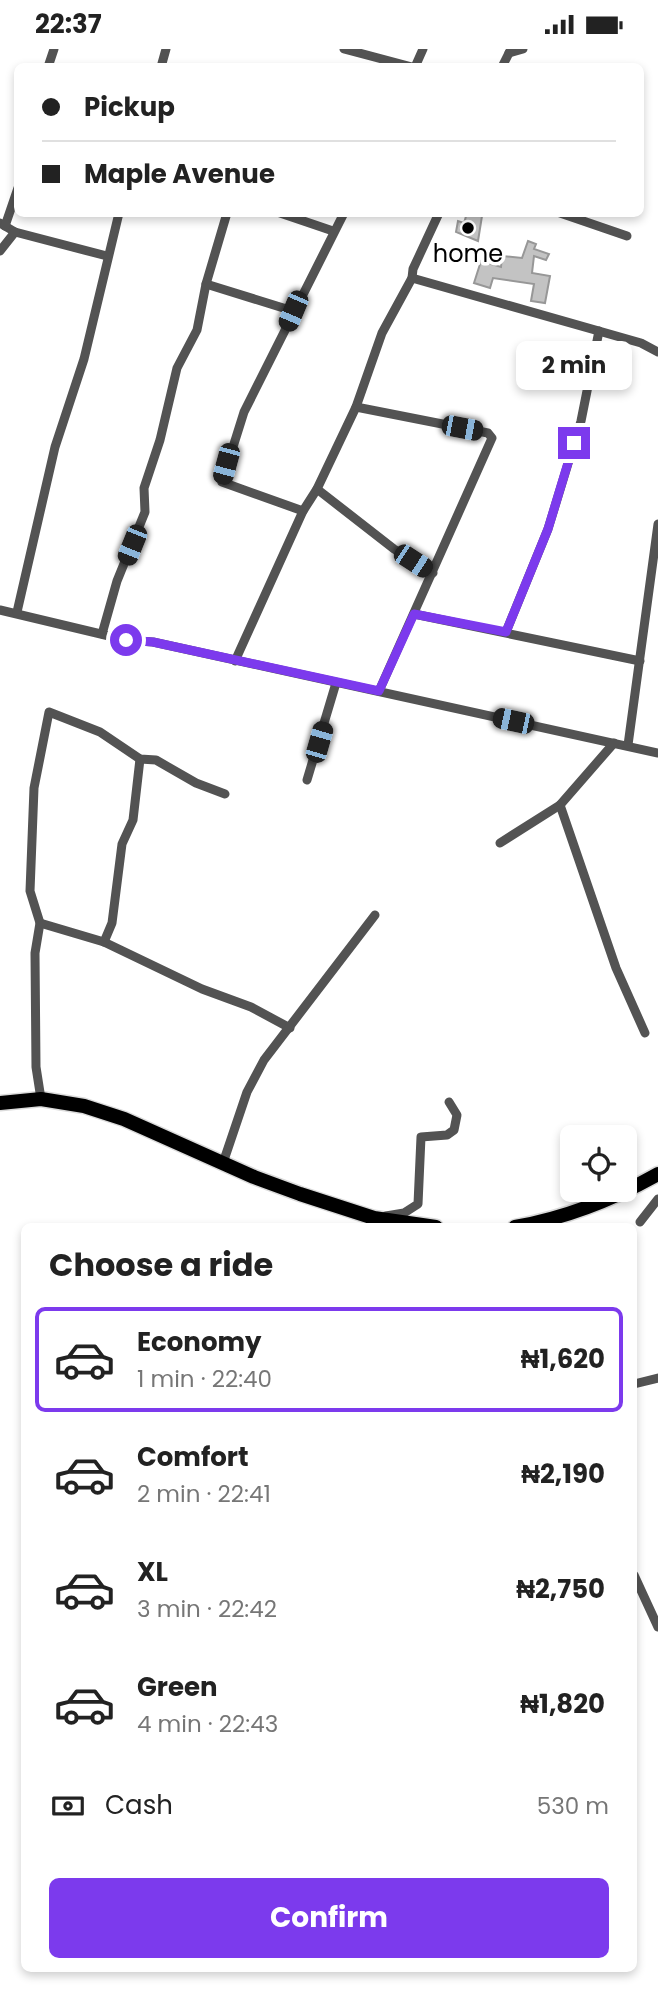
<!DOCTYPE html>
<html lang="en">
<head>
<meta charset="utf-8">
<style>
	:root { --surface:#fff; --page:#f2f2f2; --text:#222; --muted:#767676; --line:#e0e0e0; --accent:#7c3aed }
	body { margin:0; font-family:Poppins,sans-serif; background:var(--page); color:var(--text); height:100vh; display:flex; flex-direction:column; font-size:26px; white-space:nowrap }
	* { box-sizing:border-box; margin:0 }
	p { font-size:23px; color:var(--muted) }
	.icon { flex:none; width:38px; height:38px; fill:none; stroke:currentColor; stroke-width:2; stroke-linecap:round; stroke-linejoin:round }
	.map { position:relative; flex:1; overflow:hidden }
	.panel { position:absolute; left:21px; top:1174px; width:616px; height:749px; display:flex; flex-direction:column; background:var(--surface); border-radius:10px; box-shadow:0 4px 10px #0003 }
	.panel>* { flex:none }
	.guide { position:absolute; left:14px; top:14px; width:630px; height:154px; border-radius:10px; box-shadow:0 4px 10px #0003; display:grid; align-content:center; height:154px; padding:0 28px; background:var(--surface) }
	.buttons { position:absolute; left:560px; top:1076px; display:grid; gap:14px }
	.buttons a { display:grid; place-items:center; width:77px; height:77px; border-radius:10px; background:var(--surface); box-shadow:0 4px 10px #0003; font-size:35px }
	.end { position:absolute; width:32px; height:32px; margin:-16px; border:9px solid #7c3aed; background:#fff; box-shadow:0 0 0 4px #fff }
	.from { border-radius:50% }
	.bubble { position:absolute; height:49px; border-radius:10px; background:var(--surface); box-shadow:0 4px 10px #0003; font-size:23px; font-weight:700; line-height:49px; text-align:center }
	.car { position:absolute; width:21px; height:42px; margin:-21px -10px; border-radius:9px; box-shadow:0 0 5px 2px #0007; background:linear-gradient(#222 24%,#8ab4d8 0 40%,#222 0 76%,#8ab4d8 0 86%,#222 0) }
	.guide b { display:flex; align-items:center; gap:24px; height:66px; font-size:26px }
	.guide b+b { border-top:2px solid var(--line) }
	.guide i { width:18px; height:18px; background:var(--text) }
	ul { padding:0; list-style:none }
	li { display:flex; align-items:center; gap:21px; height:105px; margin:0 14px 10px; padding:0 14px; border:4px solid transparent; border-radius:10px }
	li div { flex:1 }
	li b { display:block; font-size:26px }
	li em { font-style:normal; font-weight:700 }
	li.current { border-color:var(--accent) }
	li>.icon { width:63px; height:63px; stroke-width:1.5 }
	h2 { padding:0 28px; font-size:32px; line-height:84px }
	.pay { display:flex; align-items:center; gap:18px; height:77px; padding:0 28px; font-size:26px }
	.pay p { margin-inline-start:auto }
	.action { display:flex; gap:14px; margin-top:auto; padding:14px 28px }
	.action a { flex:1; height:80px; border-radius:10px; background:var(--accent); color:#fff; font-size:28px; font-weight:700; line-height:80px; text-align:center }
	.status { display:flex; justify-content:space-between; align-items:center; height:49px; padding:0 35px; background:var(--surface); direction:ltr }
	.status svg { height:19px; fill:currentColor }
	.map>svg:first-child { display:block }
</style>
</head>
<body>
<div class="status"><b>22:37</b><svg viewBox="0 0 49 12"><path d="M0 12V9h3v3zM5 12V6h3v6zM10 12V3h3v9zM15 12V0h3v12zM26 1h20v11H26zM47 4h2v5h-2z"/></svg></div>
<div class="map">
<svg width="658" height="1945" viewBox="0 0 658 1945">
	<rect width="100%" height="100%" fill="#fff"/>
	<!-- building -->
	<g fill="#c3c3c3" stroke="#979797" stroke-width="2">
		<path d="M467,164l15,3 -4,25 -22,-9 2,-11 6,2z"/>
		<path d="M528,192l8,3 -2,5 15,5 -3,6 -12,-4 -2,17 18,3 -5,27 -14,-2 3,-17 -41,-6 -3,10 -16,-5 7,-22 20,6 1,-11 20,2z"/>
	</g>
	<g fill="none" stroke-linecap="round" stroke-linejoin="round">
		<defs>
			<g id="primary">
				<path d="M0,1054l41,-4 43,7 40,13 130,58 46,17 74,24 62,9"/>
				<path d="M515,1178c50,-9 99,-28 143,-53"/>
			</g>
		</defs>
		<!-- primary casing -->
		<use href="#primary" stroke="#dbdbdb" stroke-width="17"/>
		<!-- minor -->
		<g stroke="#535353" stroke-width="9">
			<path d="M344,0l68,18"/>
			<path d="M509,4l14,-4"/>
			<path d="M48,18l6,-18"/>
			<path d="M161,18l5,-18"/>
			<path d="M415,18l8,-18"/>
			<path d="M502,18l9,-18"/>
			<path d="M280,164l53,18"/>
			<path d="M560,164l67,23"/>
			<path d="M0,174l15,9 92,24"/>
			<path d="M5,177l13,-38"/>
			<path d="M0,202l15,-19"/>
			<path d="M412,229l229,65 17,9"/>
			<path d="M206,235l87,27"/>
			<path d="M356,358l132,26 4,5 -113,253"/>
			<path d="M317,440l77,60 39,24"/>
			<path d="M303,462l-81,-29 22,-70 100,-199"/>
			<path d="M0,561l126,30 27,2 505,111"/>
			<path d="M17,563l38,-165 29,-88 35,-146"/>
			<path d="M414,565l226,47"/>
			<path d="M506,583l42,-103 33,-108 18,-90"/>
			<path d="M102,585l15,-53 28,-69 -1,-24 16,-48 17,-72 20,-38 9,-46 21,-71"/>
			<path d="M235,612l68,-150 14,-22 39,-82 26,-74 30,-55 1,-9 26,-56"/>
			<path d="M628,696l30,-221"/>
			<path d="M307,731l29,-97"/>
			<path d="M560,756l56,163 29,65"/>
			<path d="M500,794l60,-38 54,-62"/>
			<path d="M40,874l64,19 98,47 49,18 39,21"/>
			<path d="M104,893l8,-19 10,-79 11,-24 7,-61"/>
			<path d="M41,1050l-5,-32 -1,-114 5,-30 -10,-32 4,-103 15,-76 51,20 40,27 16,1 40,23 29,11"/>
			<path d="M223,1114l24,-71 17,-32 111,-145"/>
			<path d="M386,1167l18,-3 14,-9 3,-67 26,-2 7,-5 3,-15 -8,-13"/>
			<path d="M640,1173l18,-23"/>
			<path d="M634,1335l24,-6"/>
			<path d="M634,1526l24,52"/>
		</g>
		<!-- primary -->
		<use href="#primary" stroke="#000" stroke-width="14"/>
	</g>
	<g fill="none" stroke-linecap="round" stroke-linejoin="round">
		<!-- route -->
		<path stroke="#7c3aed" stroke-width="9" d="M126,591l27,2 226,49 35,-77 92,18 42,-103 26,-86"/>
	</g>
	<!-- markers -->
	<circle fill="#000" stroke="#fff" stroke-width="2.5" cx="468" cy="179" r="7"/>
	<g text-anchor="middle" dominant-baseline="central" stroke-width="7" stroke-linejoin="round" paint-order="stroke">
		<!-- poi labels -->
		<g font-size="24" fill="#000" stroke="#fff">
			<text x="468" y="204">home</text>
		</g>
	</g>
</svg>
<div class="buttons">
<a><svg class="icon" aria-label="locate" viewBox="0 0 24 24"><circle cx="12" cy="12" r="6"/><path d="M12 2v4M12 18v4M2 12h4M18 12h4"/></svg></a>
</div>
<i class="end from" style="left:126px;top:591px"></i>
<i class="end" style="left:574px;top:394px"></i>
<div class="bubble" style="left:516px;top:292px;width:116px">2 min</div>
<i class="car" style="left:293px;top:262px;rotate:203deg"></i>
<i class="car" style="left:462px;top:379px;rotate:101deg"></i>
<i class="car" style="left:226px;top:415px;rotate:195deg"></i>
<i class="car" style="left:132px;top:496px;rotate:202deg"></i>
<i class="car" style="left:413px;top:512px;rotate:123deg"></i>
<i class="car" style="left:513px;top:672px;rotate:282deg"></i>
<i class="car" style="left:319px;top:693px;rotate:16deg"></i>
<div class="guide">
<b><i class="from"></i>Pickup</b>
<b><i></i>Maple Avenue</b>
</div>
<section class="panel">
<h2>Choose a ride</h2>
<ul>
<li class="current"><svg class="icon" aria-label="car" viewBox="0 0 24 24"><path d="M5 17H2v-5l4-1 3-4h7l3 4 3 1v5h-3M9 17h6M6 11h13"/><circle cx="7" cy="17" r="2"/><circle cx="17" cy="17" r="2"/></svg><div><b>Economy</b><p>1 min · 22:40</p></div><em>₦1,620</em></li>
<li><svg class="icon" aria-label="car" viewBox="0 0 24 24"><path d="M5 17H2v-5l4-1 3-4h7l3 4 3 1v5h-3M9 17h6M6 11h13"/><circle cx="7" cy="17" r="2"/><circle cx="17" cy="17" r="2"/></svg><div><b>Comfort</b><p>2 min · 22:41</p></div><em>₦2,190</em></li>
<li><svg class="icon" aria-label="car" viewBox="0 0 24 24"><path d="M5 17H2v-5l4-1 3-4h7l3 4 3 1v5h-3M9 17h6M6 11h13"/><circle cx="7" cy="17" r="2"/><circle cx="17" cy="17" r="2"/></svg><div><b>XL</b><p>3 min · 22:42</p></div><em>₦2,750</em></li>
<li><svg class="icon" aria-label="car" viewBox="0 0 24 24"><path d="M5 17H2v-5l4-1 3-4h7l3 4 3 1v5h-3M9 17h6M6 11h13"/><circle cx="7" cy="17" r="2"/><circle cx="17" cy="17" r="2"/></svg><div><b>Green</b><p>4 min · 22:43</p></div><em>₦1,820</em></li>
</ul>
<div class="pay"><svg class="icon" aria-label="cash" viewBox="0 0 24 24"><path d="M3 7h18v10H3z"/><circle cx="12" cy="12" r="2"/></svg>Cash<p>530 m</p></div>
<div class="action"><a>Confirm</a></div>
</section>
</div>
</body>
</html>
